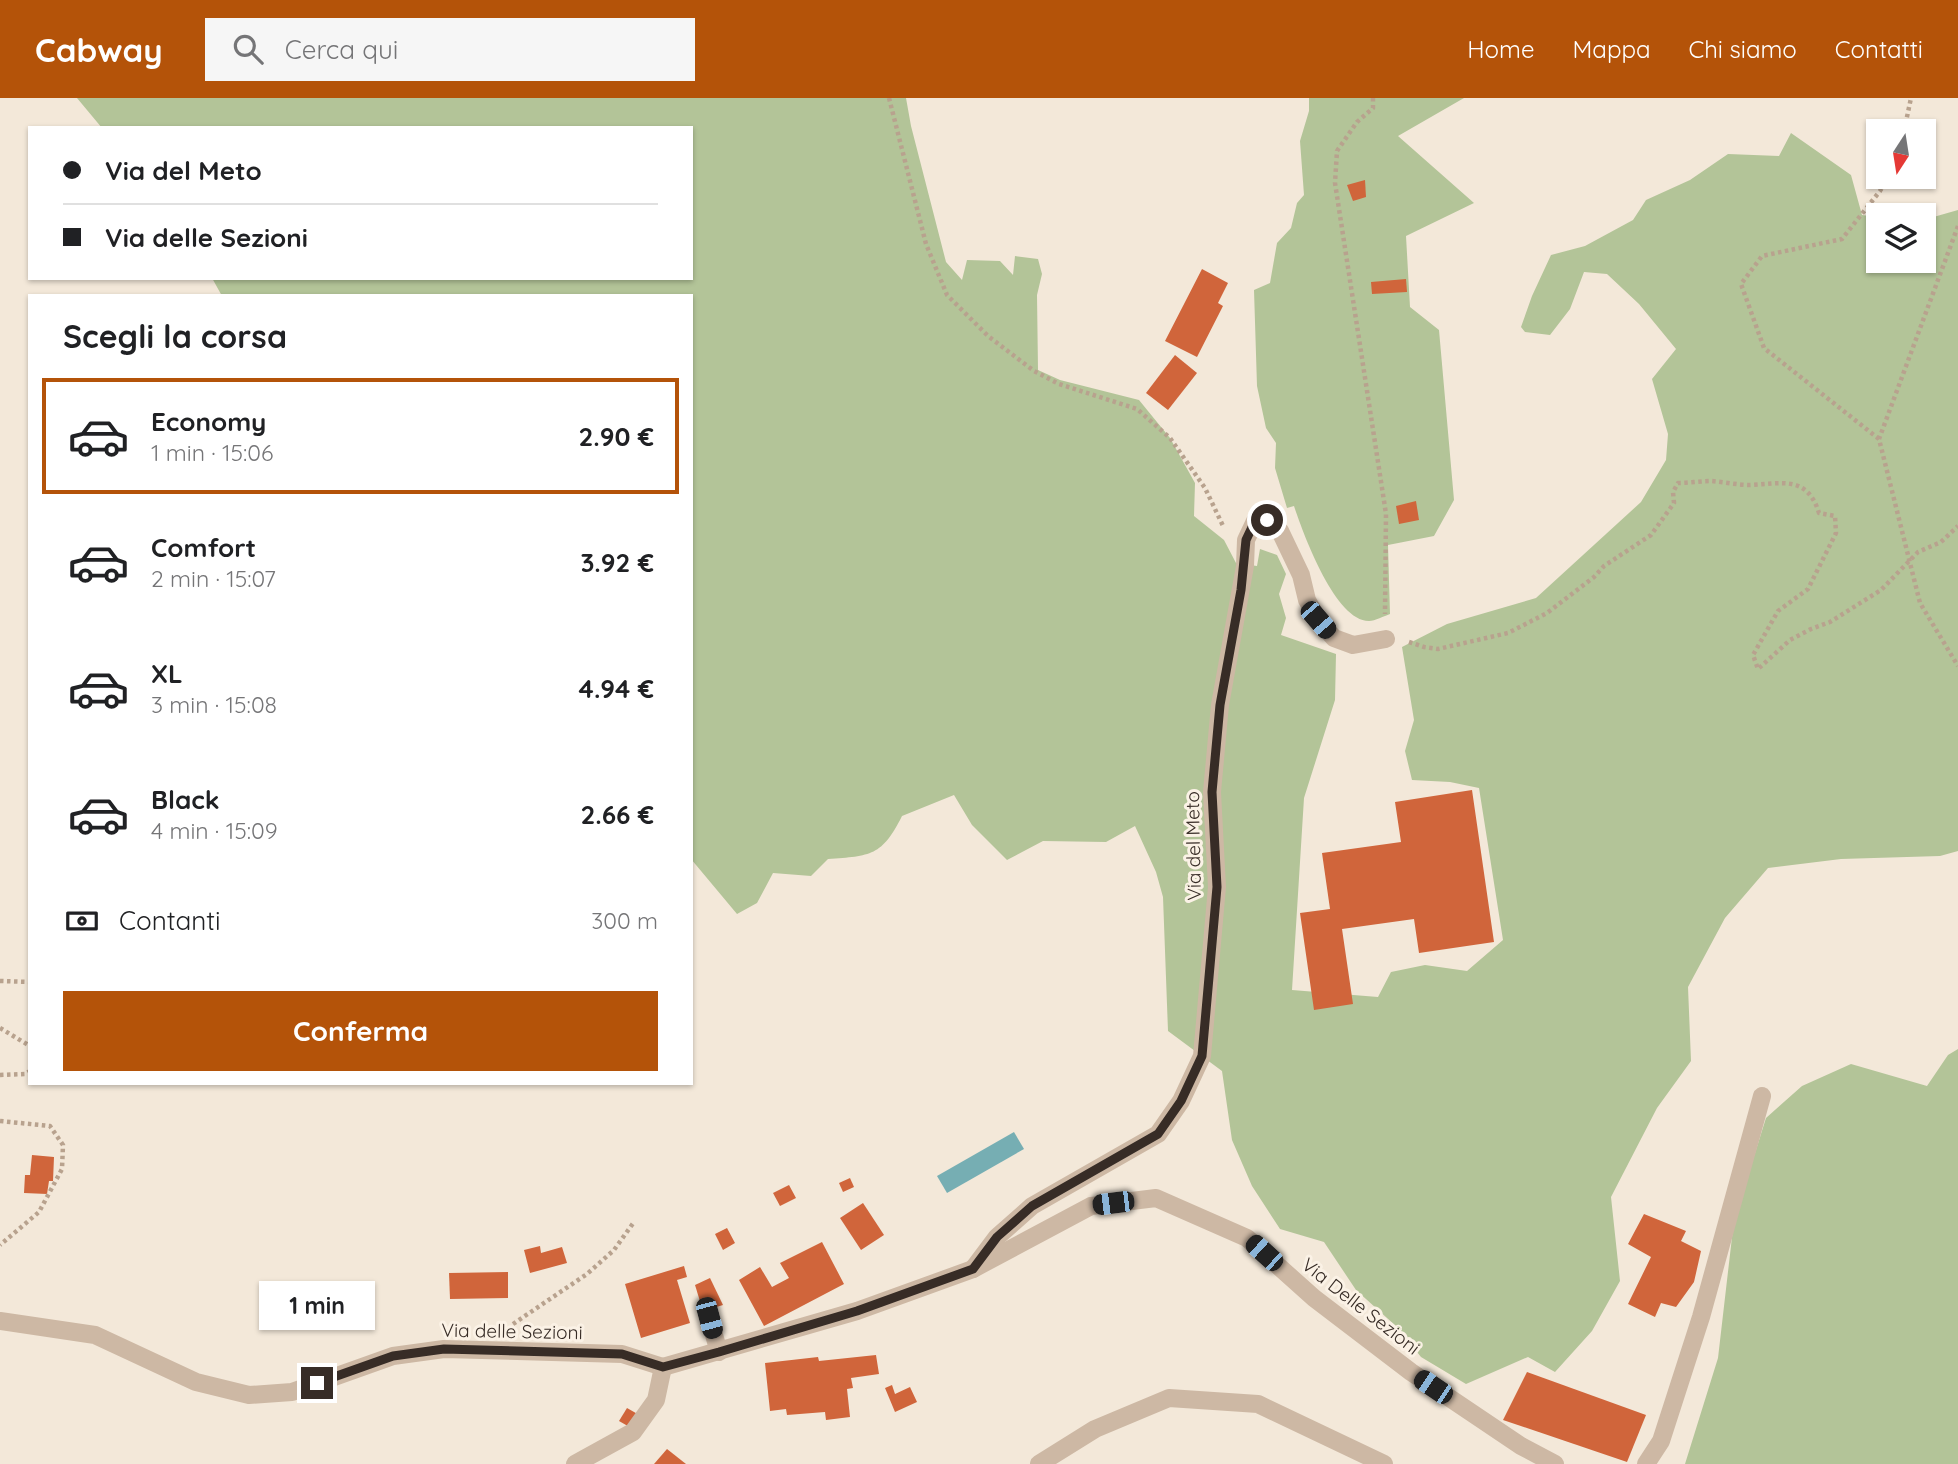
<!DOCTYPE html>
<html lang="it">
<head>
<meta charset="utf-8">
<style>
	:root { --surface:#fff; --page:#f6f6f6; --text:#202124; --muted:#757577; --line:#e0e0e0; --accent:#b45309 }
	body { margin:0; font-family:Quicksand,sans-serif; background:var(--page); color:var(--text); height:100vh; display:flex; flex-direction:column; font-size:26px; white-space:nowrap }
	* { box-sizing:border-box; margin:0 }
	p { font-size:23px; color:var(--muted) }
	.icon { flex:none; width:38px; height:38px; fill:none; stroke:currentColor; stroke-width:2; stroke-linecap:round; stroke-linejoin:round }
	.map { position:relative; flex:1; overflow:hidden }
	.panel { position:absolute; left:28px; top:196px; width:665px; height:791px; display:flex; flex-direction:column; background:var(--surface); border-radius:0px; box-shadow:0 2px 5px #0004 }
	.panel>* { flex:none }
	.guide { position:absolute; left:28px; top:28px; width:665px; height:154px; border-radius:0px; box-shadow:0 2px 5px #0004; display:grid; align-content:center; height:154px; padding:0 35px; background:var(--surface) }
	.needle { width:46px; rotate:192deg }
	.fabs { position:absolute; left:1866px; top:21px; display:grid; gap:14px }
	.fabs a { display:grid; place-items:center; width:70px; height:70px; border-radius:0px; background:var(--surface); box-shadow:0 2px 5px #0004; font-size:35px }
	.end { position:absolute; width:32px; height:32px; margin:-16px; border:9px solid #372c26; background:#fff; box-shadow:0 0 0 4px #fff }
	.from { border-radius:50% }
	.bubble { position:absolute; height:49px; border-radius:0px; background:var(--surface); box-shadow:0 2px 5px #0004; font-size:23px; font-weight:700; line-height:49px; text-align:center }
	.car { position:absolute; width:21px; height:42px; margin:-21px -10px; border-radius:9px; box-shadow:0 0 5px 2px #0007; background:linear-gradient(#222 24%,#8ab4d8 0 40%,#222 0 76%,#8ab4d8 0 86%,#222 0) }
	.guide b { display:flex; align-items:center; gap:24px; height:66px; font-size:26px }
	.guide b+b { border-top:2px solid var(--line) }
	.guide i { width:18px; height:18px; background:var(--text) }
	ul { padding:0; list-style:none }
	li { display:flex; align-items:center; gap:21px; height:116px; margin:0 14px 10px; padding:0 21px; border:4px solid transparent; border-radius:0px }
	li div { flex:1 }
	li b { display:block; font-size:26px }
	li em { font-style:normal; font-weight:700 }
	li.active { border-color:var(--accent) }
	li>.icon { width:63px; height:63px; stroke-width:1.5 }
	h2 { padding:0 35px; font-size:32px; line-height:84px }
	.pay { display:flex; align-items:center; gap:18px; height:77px; padding:0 35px; font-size:26px }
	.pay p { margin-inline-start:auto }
	.cta { display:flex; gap:14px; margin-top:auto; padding:14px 35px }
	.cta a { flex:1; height:80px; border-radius:0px; background:var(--accent); color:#fff; font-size:28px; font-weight:700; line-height:80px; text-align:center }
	header { display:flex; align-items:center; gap:42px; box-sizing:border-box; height:98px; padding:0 35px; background:var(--accent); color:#fff }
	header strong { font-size:33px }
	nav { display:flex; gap:38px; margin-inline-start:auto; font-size:24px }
	.search { width:490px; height:63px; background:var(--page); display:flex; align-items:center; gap:18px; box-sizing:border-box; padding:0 24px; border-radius:0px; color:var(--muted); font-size:26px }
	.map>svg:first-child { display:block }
</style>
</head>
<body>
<header>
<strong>Cabway</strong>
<div class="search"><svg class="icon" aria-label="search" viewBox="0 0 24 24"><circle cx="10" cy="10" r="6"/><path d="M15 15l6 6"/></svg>Cerca qui</div>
<nav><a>Home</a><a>Mappa</a><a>Chi siamo</a><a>Contatti</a></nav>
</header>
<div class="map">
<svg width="1958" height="1366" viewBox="0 0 1958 1366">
	<rect width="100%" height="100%" fill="#f3e8d9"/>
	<!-- green -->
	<g fill="#b3c498">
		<path d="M77,0h829l5,28 35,136 16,18 5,-20 33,1 13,14 2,-19 23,3 4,15 -5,21 1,75 22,10 79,20 31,38 25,45 -1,33 30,24 12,23 21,3 3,-17 17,6 9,19 -7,20 7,24 -5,17 55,19 -1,46 -31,98 -12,192 86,7 13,-25 34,-7 42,6 36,-31 -24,-152 -29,-6 -38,-2 -7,-29 9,-31 -12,-73 45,-23 89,-26 105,-96 25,-42 2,-26 -16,-55 24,-30 -37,-45 -32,-30 -23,-2 -14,37 -20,26 -25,-3 -4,-5 11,-31 19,-41 34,-9 48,-26 13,-20 44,-20 38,-26 51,2 12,-23 60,42 11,40 16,2v44h45v-41l35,-10v641l-18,5 -99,3 -73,9 -43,50 -37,69 3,74 -34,47 -46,89 9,84 -28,50 -37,41 -27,-15 -62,27 -45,-27 -24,-30 -41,-37 -32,-48 -44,-13 -28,-43 -20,-46 -10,-69 -54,-40 -5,-134 -7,-25 -21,-46 -29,16 -63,-1 -36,19 -35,-35 -18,-30 -52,21c-20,40 -31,40 -74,43l-17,17 -38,-3 -16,30 -20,11 -46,-55v-563h-469l-10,-18h479v-150h-589z"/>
		<path d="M1309,0h155l-66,38 76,67 -68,33 4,71 29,23 15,170 -20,36 -46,9 2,69c-6,2 -15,7 -21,7 -34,0 -66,-88 -75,-115l-7,2 -12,-40 1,-25 -10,-15 -9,-42 -3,-96 16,-7 7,-40 14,-15 6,-25 7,-8 -4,-54 9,-30z"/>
		<path d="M1958,951v415h-273l33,-106 16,-138 32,-102 36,-32 49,-22 76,22 21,-31z"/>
	</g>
	<!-- water -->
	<path fill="#76aeb3" d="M1014,1034l10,17 -77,44 -10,-17z"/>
	<!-- building -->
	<g fill="#d0653b">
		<path d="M1365,82l1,17 -13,4 -6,-16z"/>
		<path d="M1202,171l26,14 -10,20 5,3 -26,51 -32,-16z"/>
		<path d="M1406,181l1,13 -35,2 -1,-12z"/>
		<path d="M1175,257l22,18 -29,37 -22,-17z"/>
		<path d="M1416,403l3,19 -20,4 -3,-18z"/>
		<path d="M1472,692l22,152 -75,11 -5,-34 -72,10 11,75 -39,6 -14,-97 30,-4 -8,-56 79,-11 -6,-40z"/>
		<path d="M32,1057l22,2 -1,24h-4l-2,13 -23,-1 1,-18h5z"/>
		<path d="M850,1080l4,9 -11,5 -4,-9z"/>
		<path d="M789,1087l7,13 -16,8 -7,-13z"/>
		<path d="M863,1105l21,32 -23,15 -21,-32z"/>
		<path d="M1644,1116l42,17 -5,10 20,10 -7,31 -18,25 -15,-4 -6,14 -27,-13 23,-47 -23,-13z"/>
		<path d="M727,1130l8,15 -12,7 -8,-16z"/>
		<path d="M822,1144l22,42 -80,42 -25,-46 21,-13 12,20 17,-9 -9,-15z"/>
		<path d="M540,1148l1,7 21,-6 5,16 -37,10 -6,-23z"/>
		<path d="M684,1168l3,11 -10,3 13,43 -49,15 -16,-54z"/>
		<path d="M508,1174v26l-58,1 -1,-26z"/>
		<path d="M710,1180l13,27 -20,6 -8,-26z"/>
		<path d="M876,1257l3,19 -28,4 2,10 -6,1 3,28 -24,3 -1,-8 -38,3 -1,-6 -16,2 -5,-48 53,-6 1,4z"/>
		<path d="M1527,1274l119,43 -19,47 -124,-42z"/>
		<path d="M892,1287l3,9 15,-7 7,15 -22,10 -10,-24z"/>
		<path d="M627,1310l14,8 -8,13 -14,-8z"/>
		<path d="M667,1351l19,15h-32z"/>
	</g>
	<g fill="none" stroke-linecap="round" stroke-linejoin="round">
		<!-- path -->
		<g stroke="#b8a28e" stroke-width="4.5" stroke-dasharray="3.5 3.5" stroke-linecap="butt">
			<path d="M889,0l37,146 21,51 41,41 46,35 25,13 78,25 33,29 35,50 19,40"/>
			<path d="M1373,0v10l-16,14 -20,29 -2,32 51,331 -1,100"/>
			<path d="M1904,33l7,-33"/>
			<path d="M1958,128l-79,213 41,164 38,63"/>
			<path d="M1879,341l-115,-91 -23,-64 21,-28 80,-17 38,-48 8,-14"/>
			<path d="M1409,544l15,5 14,2 70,-16 39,-20 47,-36 10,-11 47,-31 23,-32 -1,-11 5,-9c11,0 22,-2 33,-2 13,1 27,4 39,4 30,-1 57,-11 69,28l16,3 1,17 -28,56 -30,22 -25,44 5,14 32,-29 21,-11 19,-7 51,-32 37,-38 23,-10 17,-16"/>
			<path d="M0,883l30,1"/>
			<path d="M0,930l30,18"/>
			<path d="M0,977l25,-1 5,-3"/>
			<path d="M0,1023l50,5 13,19 -1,24 -23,43 -39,33"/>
			<path d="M513,1226l74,-50 27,-24 20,-28"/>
		</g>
		<!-- minor -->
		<g stroke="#cdb8a4" stroke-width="18">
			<path d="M973,1171l24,-32 35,-31 126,-72 23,-33 21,-45 15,-169 -5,-95 8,-87 25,-139 1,-26 9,-19 12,-1 13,11 21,44 6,25 11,20 16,18 19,7 33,-6"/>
			<path d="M709,1220l10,34"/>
			<path d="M0,1223l95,14 101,47 53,13 43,-3 101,-36 51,-7 178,5 41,13"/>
			<path d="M663,1269l194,-56 116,-42 118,-63 65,-8 91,40 67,60 97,74 110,74 34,18"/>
			<path d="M575,1366l58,-32 23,-32 7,-33"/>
			<path d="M1039,1366l56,-35 74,-31 89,6 126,60"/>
			<path d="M1646,1366l15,-23 40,-124 61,-221"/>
		</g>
	</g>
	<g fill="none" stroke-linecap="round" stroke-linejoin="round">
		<!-- route -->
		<path stroke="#372c26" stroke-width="9" d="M317,1285l76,-27 51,-7 178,5 41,13 56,-15 138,-41 116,-42 24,-32 35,-31 126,-72 23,-33 21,-45 15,-169 -5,-95 8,-87 21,-115 5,-50 9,-19 12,-1"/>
	</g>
	<g text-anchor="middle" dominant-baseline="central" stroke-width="6" stroke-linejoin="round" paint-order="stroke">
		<!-- street labels -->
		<g font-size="19" fill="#372c26" stroke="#fbf2e6">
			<text transform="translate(1193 748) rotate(-91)">Via del Meto</text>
			<text transform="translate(1361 1208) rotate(38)">Via Delle Sezioni</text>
			<text transform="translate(512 1233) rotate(1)">Via delle Sezioni</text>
		</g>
	</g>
</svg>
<div class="fabs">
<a><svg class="needle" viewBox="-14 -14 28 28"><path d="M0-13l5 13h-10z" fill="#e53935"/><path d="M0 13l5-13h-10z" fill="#757577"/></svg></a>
<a><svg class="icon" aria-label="layers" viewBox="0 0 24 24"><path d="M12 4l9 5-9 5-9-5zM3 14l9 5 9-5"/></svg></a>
</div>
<i class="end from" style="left:1267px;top:422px"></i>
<i class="end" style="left:317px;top:1285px"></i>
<div class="bubble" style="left:259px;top:1183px;width:116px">1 min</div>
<i class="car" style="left:1318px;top:522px;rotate:139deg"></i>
<i class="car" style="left:1113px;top:1105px;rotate:263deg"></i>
<i class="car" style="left:1264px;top:1155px;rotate:312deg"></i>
<i class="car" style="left:709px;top:1220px;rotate:165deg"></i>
<i class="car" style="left:1433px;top:1289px;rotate:304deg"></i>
<div class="guide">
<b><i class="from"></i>Via del Meto</b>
<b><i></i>Via delle Sezioni</b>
</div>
<section class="panel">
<h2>Scegli la corsa</h2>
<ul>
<li class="active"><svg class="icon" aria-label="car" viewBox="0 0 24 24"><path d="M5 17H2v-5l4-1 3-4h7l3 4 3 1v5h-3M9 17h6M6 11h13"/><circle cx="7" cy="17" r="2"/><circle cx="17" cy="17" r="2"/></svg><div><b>Economy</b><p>1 min · 15:06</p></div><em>2.90 €</em></li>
<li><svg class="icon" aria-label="car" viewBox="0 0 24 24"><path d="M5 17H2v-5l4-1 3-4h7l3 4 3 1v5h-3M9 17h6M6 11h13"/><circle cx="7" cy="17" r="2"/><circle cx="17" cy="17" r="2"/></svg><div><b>Comfort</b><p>2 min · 15:07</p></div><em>3.92 €</em></li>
<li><svg class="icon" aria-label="car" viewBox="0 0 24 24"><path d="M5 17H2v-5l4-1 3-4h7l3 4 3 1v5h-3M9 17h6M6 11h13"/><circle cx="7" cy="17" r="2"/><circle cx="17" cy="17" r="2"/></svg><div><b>XL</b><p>3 min · 15:08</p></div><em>4.94 €</em></li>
<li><svg class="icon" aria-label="car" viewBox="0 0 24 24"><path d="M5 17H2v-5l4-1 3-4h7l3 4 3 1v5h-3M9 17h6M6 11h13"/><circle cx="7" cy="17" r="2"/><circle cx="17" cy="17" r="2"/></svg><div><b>Black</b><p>4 min · 15:09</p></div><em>2.66 €</em></li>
</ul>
<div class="pay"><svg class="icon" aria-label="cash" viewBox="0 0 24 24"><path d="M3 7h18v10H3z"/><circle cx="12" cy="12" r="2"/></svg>Contanti<p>300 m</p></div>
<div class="cta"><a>Conferma</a></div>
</section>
</div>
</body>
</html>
